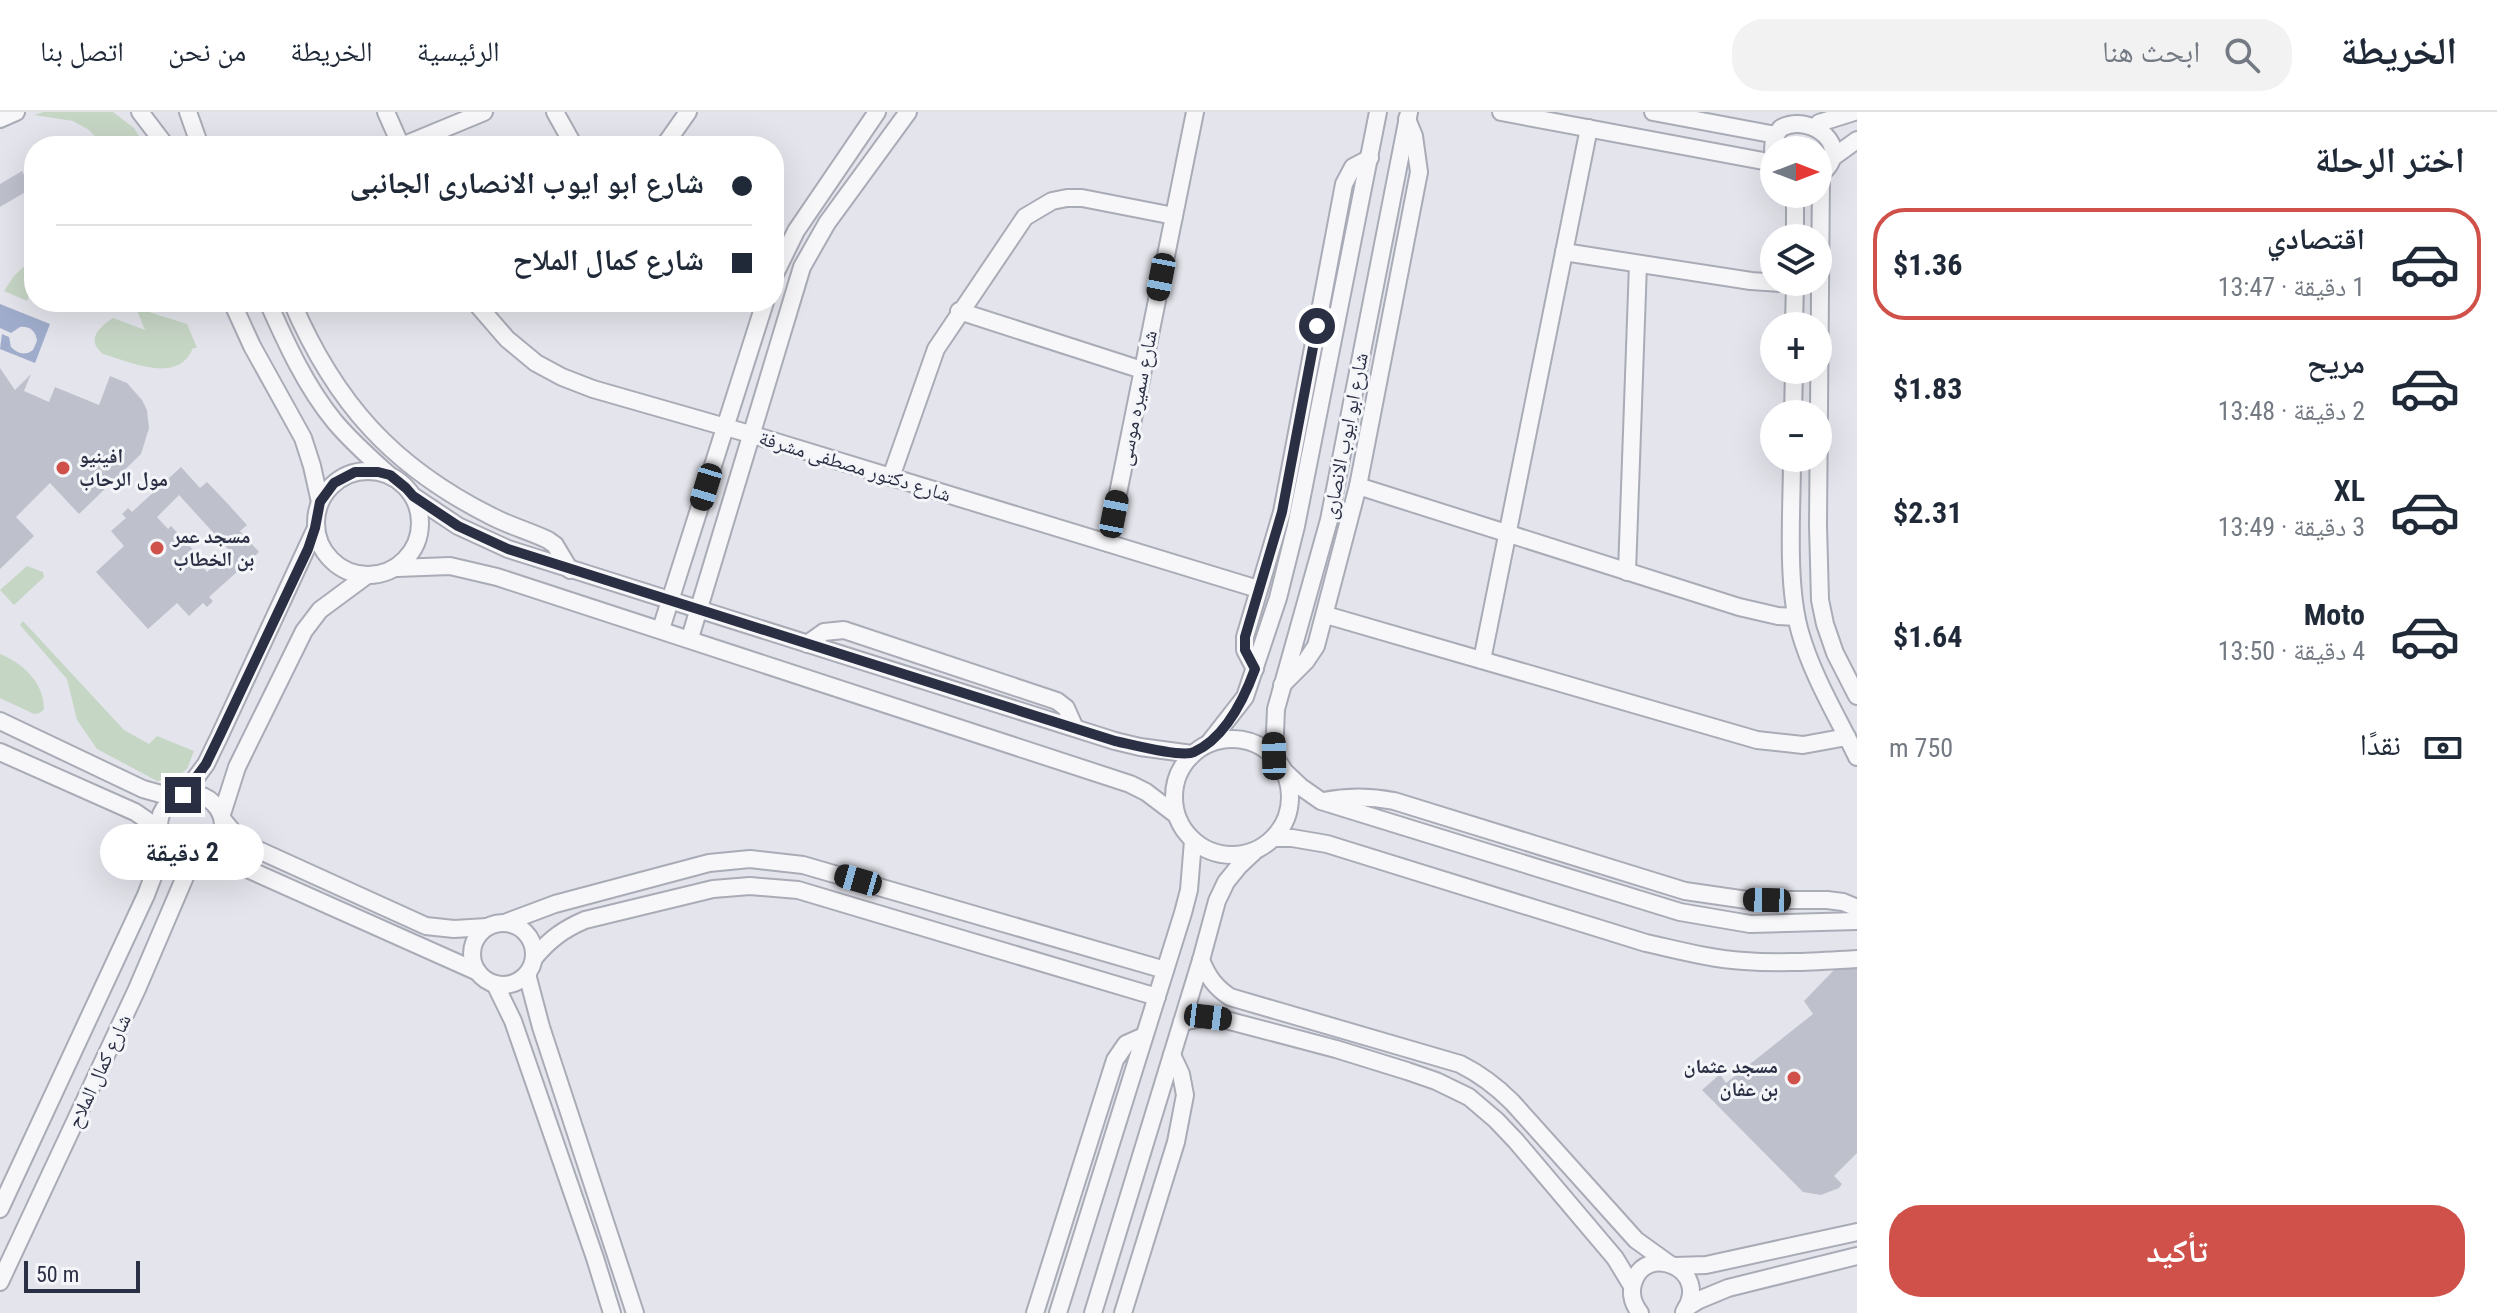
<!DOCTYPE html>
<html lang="ar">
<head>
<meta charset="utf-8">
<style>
	:root { --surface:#fff; --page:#f2f2f3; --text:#1f2937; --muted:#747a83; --line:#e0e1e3; --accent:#cf514a }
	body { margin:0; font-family:"Roboto Condensed","Noto Naskh Arabic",sans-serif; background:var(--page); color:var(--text); direction:rtl; height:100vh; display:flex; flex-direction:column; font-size:30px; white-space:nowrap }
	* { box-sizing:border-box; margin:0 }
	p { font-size:26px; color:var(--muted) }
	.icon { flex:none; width:44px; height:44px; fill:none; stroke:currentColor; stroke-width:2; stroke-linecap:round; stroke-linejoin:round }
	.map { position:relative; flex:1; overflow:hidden; direction:ltr }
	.details { display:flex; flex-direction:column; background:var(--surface); width:640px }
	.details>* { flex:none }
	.top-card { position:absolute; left:24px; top:24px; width:760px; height:176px; border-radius:32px; box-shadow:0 8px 32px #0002; direction:rtl; display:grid; align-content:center; height:176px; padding:0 32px; background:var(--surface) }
	.needle { width:52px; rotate:90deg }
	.buttons { position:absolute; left:1760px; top:24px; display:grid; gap:16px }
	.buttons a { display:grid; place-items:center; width:72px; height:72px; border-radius:50%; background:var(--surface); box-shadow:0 8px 32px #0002; font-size:40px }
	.scale { position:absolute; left:24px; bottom:20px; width:116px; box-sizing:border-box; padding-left:8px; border:4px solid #2b2f44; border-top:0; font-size:22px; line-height:28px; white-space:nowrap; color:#2b2f44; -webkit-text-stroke:6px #f4f5f9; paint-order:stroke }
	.end { position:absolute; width:36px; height:36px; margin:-18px; border:10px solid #2b2f44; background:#fff; box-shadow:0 0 0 4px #fff }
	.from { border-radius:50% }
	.bubble { position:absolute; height:56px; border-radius:28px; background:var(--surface); box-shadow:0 8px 32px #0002; font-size:26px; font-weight:700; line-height:56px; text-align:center; direction:rtl }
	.car { position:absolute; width:24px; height:48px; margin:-24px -12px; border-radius:10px; box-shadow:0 0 6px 2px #0007; background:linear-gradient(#222 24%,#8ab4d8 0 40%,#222 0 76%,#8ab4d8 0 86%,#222 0) }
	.top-card b { display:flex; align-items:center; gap:28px; height:76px; font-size:30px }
	.top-card b+b { border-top:2px solid var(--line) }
	.top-card i { width:20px; height:20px; background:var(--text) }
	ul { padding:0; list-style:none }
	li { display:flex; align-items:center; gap:24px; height:112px; margin:0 16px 12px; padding:0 16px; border:4px solid transparent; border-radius:32px }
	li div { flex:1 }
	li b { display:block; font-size:30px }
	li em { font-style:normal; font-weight:700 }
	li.current { border-color:var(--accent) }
	li>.icon { width:72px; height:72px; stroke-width:1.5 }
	h2 { padding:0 32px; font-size:36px; line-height:96px }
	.pay { display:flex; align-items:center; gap:20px; height:88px; padding:0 32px; font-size:30px }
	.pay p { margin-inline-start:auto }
	.primary-button { display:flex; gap:16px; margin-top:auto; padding:16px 32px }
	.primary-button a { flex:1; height:92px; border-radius:32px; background:var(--accent); color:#fff; font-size:32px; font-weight:700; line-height:92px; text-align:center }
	header { display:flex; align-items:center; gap:48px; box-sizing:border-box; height:112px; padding:0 40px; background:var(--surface); border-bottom:2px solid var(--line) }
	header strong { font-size:38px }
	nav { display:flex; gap:44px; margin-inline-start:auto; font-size:28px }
	.search { width:560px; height:72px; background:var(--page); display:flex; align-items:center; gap:20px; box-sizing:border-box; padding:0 28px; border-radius:32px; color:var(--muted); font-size:30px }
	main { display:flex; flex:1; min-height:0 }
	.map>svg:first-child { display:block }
</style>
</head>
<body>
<header>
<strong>الخريطة</strong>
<div class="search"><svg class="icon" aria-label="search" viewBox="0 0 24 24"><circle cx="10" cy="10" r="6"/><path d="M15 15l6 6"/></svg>ابحث هنا</div>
<nav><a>الرئيسية</a><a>الخريطة</a><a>من نحن</a><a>اتصل بنا</a></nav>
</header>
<main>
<section class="details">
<h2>اختر الرحلة</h2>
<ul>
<li class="current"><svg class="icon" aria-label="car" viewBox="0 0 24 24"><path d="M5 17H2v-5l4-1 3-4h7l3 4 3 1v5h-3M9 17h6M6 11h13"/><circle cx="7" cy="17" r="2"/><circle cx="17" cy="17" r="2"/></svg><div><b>اقتصادي</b><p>1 دقيقة · 13:47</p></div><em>$1.36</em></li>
<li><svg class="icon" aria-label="car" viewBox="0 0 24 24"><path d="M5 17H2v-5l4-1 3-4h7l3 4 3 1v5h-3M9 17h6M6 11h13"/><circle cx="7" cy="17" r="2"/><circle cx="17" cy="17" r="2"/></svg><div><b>مريح</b><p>2 دقيقة · 13:48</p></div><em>$1.83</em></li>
<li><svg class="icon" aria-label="car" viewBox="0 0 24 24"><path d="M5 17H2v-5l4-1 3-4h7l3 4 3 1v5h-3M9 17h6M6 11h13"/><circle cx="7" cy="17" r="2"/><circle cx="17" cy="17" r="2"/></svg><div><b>XL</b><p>3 دقيقة · 13:49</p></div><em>$2.31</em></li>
<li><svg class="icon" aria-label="car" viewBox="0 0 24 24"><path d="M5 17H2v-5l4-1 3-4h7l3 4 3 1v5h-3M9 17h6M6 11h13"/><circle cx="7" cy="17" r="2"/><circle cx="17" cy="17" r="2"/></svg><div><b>Moto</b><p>4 دقيقة · 13:50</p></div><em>$1.64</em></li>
</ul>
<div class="pay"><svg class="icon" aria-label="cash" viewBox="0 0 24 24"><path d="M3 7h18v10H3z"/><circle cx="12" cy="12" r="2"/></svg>نقدًا<p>750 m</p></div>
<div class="primary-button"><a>تأكيد</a></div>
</section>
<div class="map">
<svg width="1857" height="1201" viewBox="0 0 1857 1201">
	<rect width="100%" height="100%" fill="#e4e5ec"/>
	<!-- green -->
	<g fill="#c6d6c5">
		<path d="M43,0h70l21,16 11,18h-41l-15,-16 -16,-9 -39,-6z"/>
		<path d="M34,145v27l-7,17 -23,-10 10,-15z"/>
		<path d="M136,196l51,16 10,24h-4c-15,37 -62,14 -90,6 -17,-14 -5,-26 10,-36l32,12z"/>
		<path d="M27,454l16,6 1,5 -30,28 -14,-15z"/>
		<path d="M23,509l101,109 25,14 8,-8 37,15 -7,18 -5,4 -12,6 -13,2 -60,-32 -20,-29 -10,-41 -47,-54z"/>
		<path d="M0,542c23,9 44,29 44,55l-4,4 -6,1 -34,-16z"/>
	</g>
	<!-- water -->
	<path fill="#9faccb" d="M0,192l50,20 -15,39 -35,-14 2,-15 7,3 2,10c7,7 14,9 22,3l4,-9c-1,-10 -7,-15 -17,-14l-9,6 -11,-5z"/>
	<!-- building -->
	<g fill="#bec0cc" fill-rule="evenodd">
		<path d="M22,59l7,13 5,-2v5l-34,20v-23z"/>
		<path d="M0,256l15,22 16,-16 -7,17 25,11 6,-15 44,18 11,-29 17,7 15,17 5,10 2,18 -8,26 -62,60 -29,-31 -34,34 18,19 -34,33z"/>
		<path d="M181,355l19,21 7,-6 20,21 20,22 -7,6 19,21 -50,45 4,4 -6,6 -4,-4 -14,13 -12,-13 -29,26 -52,-57 28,-26 -13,-15 15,-13 -4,-4 6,-6 4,4zM179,383l51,56 -23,21 -11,-13 3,-3 -28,-30 -3,3 -11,-12z"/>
		<path d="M1857,855v186l-23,23 8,8 -3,4 -18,7 -18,-3 -101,-102 18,-16 6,9 87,-69 -9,-13 31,-32z"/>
	</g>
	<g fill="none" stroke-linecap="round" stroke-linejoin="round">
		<defs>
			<g id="minor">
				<path d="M140,0l26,34"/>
				<path d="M188,0l12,34"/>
				<path d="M386,0l15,34"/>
				<path d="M555,0l19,34"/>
				<path d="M1501,0l273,51"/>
				<path d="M1653,0l123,23"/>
				<path d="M0,7l16,-7"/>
				<path d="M1819,11l35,-11"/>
				<path d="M402,34l82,-34"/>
				<path d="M664,34l24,-34"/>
				<path d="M1774,46c-2,-10 -1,-21 7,-30 30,-16 76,20 37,48"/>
				<path d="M1832,46l25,-18"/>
				<path d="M1821,62l-3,351 2,75 5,24 10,29 22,43"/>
				<path d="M1795,126v-44"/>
				<path d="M1564,140l187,29 44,3"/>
				<path d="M774,164l22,-45 81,-119"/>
				<path d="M232,190l20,44 51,92 9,28 8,36"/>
				<path d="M268,190c18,41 38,85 67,120 16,19 35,36 53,52"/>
				<path d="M292,190c43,101 101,165 199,214 19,10 38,15 57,24l7,5 15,25"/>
				<path d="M475,190l32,37 29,24 26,14 31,12 157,45 508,155"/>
				<path d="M959,199l183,59"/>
				<path d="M1794,214l1,-44"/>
				<path d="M1793,302l1,-44"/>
				<path d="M1792,346c0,52 -6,125 8,174 12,43 37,84 57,125"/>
				<circle cx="368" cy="411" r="52"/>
				<path d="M891,365l45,-128 89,-132 27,-16 15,-3h15l92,18"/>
				<path d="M1358,374l381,121 39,9 18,1"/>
				<path d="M413,384l45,30 50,23 607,192 25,6 52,7"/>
				<path d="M1108,431l87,-431"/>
				<path d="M397,456l53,-2 47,11 633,207 16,8 29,22"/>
				<path d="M1627,460l11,-308"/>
				<path d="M1326,503l431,125 46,5 44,-8"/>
				<path d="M661,517l104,-327"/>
				<path d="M690,526l112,-371 25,-44 81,-111"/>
				<path d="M807,532l17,-12 20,-2 213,71 9,7 9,20"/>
				<path d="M1482,548l107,-532"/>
				<path d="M1255,557l-10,-19v-13l37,-125 62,-328 9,-17 17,-9"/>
				<path d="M1282,573l24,-24 10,-15 42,-160 61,-314 -5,-36 -7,-17"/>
				<path d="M0,609l143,68 32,9"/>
				<circle cx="1232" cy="685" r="58"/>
				<path d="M1209,631l36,-46 33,-99 18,-72 82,-414"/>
				<path d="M0,640l135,60 16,11 9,12"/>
				<path d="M1274,644l2,-47 53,-189 80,-408"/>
				<path d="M1283,658l18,17 20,14 359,111 70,12 107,-3"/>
				<circle cx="191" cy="714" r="32"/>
				<path d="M183,683l23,-31 14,-29 95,-205"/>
				<path d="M1323,689c25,-5 46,-5 71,0l291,90 62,9h80l16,2 14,6"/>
				<path d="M222,702l15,-47 67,-136 16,-21 46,-34"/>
				<path d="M223,708l11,13 18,14 174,79 28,3 33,-2"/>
				<path d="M1274,726h18l35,6 319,99c32,7 65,16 98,18 38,3 75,0 113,-2"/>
				<path d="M206,743l28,8 244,109"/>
				<path d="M507,810l48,-18 154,-41 41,-4 53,6 362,105"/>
				<circle cx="503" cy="842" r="31"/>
				<path d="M535,845c15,-18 29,-28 50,-37l128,-31 37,-3 48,4 359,107"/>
				<path d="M1201,848c7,17 14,27 29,37l230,67c20,10 36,22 52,38l124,138 32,23"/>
				<path d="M527,862l14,53 94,286"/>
				<path d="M495,872l18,37 82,237 17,55"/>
				<path d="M1182,910l26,-5 18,3 110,29 71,22 29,10 33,16 27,23 20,21 99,117 17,28"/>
				<path d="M0,1097l146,-314 19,-50"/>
				<path d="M1675,1154l31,-1 151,-33"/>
				<path d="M0,1170l137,-293 56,-131"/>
				<path d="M1686,1196l13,-8 29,-12 129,-32"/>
				<path d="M1035,1201l80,-253 11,-16 18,-8"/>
				<path d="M1058,1201l125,-400 6,-23 4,-49"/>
				<path d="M1093,1201l108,-353 16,-59 9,-19 13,-16 15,-14"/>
				<path d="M1123,1201l53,-171 9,-47 -4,-21 -9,-19"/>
				<path d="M1640,1201c-7,-9 -10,-18 -7,-29 11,-43 80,-15 51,28"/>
			</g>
		</defs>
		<!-- minor casing -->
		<use href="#minor" stroke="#a9abb6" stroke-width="20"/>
		<!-- minor -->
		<use href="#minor" stroke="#f7f7fa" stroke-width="16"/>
	</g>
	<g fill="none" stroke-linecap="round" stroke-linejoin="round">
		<!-- route -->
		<path stroke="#2b2f44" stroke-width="10" d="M183,683l23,-31 14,-29 88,-186 7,-21 5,-26 14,-19 21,-11h23l12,3 16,13 7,8 45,30 50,23 607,192c15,3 67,17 79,11 31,-14 50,-53 61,-83l-10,-19v-13l37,-125 35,-186"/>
	</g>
	<!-- markers -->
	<g fill="#cf514a" stroke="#f4f5f9" stroke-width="3">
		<circle cx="63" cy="356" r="8"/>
		<circle cx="157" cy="436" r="8"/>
		<circle cx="1794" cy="966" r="8"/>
	</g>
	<g text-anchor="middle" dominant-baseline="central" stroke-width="6" stroke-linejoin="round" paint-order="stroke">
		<!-- street labels -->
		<g font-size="20" fill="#2b2f44" stroke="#f4f5f9">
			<text transform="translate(1137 286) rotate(-79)">شارع سميره موسى</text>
			<text transform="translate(1345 324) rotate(-79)">شارع ابو ايوب الانصارى</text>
			<text transform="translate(855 354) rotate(17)">شارع دكتور مصطفى مشرفة</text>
			<text transform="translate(99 959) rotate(-65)">شارع كمال الملاح</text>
		</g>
		<!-- poi labels -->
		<g font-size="20" font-weight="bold" fill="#2b2f44" stroke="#f4f5f9" text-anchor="start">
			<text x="79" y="344">افينيو<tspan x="79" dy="23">مول الرحاب</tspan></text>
			<text x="173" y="424">مسجد عمر<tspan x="173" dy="23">بن الخطاب</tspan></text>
			<text x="1778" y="954" text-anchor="end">مسجد عثمان<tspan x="1778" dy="23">بن عفان</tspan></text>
		</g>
	</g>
</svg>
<div class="buttons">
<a><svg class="needle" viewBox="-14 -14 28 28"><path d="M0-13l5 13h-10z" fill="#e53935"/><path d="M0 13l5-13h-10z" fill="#747a83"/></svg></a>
<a><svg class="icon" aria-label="layers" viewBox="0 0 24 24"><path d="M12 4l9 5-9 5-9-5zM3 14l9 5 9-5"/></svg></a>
<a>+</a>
<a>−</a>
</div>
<div class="scale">50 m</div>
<i class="end from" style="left:1317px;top:214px"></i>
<i class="end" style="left:183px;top:683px"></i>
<div class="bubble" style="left:100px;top:712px;width:164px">2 دقيقة</div>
<i class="car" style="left:1161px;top:165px;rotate:191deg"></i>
<i class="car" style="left:706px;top:375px;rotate:197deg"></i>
<i class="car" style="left:1114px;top:402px;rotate:11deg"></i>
<i class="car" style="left:1274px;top:644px;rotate:359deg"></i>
<i class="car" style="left:858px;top:768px;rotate:286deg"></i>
<i class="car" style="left:1767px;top:788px;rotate:271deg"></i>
<i class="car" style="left:1208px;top:905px;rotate:97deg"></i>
<div class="top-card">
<b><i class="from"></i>شارع ابو ايوب الانصارى الجانبى</b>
<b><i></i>شارع كمال الملاح</b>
</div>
</div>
</main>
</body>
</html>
